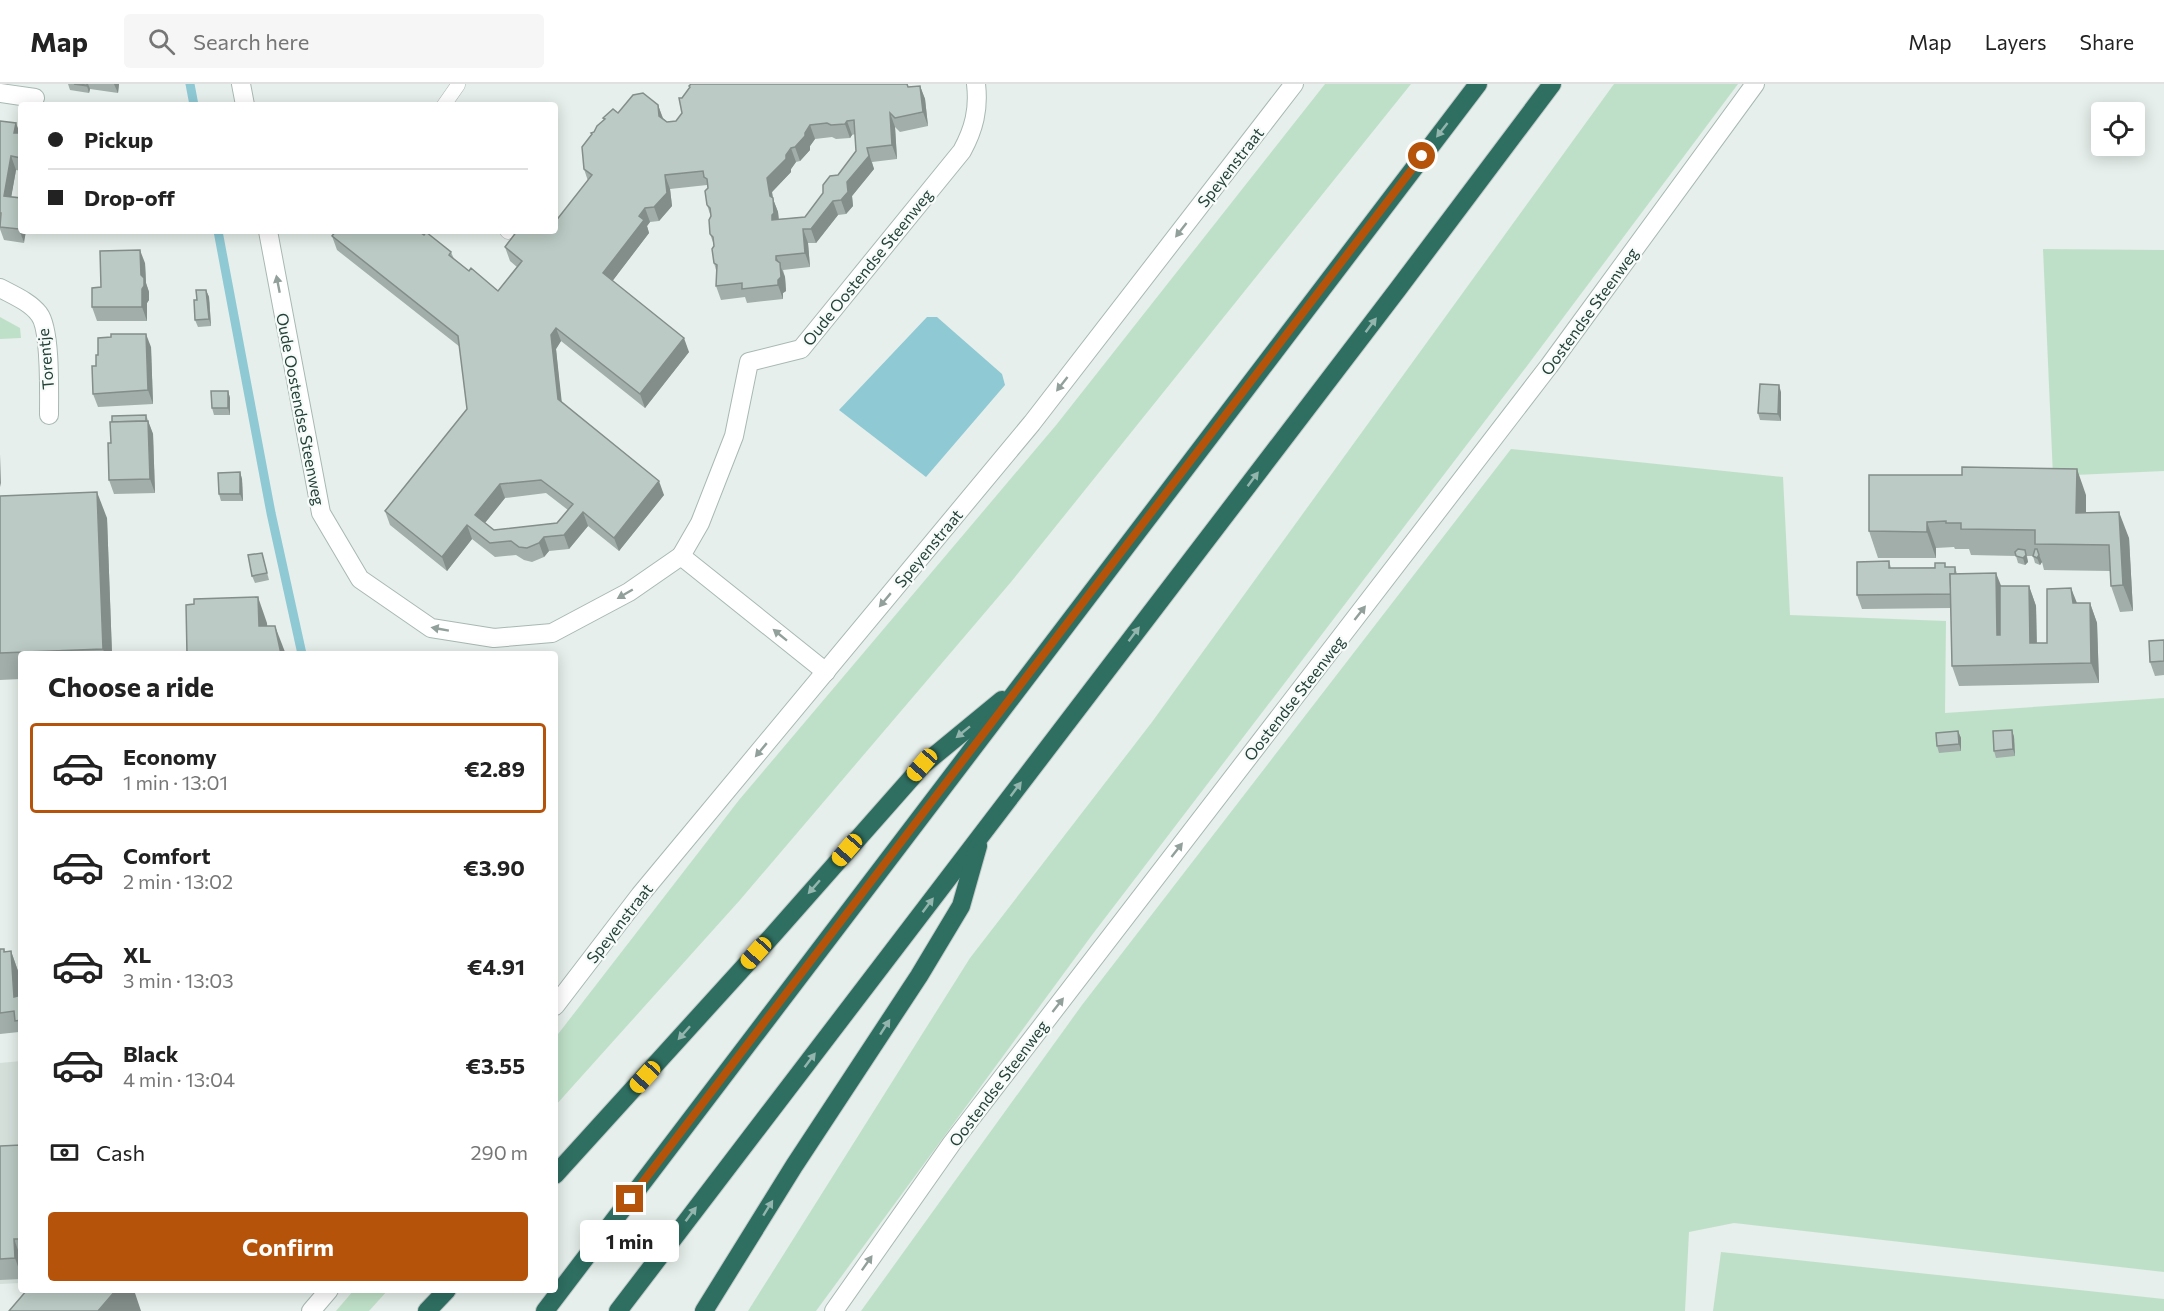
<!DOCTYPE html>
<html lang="en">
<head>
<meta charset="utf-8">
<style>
	:root { --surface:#fff; --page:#f6f6f6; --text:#222; --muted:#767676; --line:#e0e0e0; --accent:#b45309 }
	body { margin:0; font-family:Commissioner,sans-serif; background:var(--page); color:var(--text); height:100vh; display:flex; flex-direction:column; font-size:22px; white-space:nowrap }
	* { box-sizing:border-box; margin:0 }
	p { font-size:20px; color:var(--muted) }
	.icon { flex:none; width:33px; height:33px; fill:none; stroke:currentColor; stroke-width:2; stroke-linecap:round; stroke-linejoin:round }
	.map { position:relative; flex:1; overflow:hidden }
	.side { position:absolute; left:18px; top:567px; width:540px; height:642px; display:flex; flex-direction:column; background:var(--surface); border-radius:6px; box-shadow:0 3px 15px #0003 }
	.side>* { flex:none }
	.guide { position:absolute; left:18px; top:18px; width:540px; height:132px; border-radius:6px; box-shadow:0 3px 15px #0003; display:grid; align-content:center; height:132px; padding:0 30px; background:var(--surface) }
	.tools { position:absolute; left:2091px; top:18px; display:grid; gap:12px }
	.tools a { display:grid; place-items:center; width:54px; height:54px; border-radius:6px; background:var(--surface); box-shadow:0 3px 15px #0003; font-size:30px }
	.end { position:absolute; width:27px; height:27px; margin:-14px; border:8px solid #b45309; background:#fff; box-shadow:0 0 0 3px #fff }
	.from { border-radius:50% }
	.bubble { position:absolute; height:42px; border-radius:6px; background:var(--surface); box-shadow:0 3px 15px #0003; font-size:20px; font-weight:700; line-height:42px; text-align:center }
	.car { position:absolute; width:18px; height:36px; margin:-18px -9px; border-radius:8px; box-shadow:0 0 4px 2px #0007; background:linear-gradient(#f5c518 24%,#345 0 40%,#f5c518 0 76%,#345 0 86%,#f5c518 0) }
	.guide b { display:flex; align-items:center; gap:21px; height:57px; font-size:22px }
	.guide b+b { border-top:2px solid var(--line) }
	.guide i { width:15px; height:15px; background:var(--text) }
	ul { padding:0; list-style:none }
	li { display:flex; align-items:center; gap:18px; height:90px; margin:0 12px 9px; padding:0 18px; border:3px solid transparent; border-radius:6px }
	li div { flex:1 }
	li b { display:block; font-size:22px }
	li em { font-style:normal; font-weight:700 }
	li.current { border-color:var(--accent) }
	li>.icon { width:54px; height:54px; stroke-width:1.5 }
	h2 { padding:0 30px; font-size:27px; line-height:72px }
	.pay { display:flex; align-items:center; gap:15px; height:66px; padding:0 30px; font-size:22px }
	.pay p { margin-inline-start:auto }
	.button { display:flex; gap:12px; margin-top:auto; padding:12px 30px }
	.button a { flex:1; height:69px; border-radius:6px; background:var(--accent); color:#fff; font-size:24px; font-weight:700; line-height:69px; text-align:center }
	header { display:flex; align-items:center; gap:36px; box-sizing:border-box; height:84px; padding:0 30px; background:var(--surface); border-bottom:2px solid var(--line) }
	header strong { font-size:28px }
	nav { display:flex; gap:33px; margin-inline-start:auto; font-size:21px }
	.search { width:420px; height:54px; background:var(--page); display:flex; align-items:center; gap:15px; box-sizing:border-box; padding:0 21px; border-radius:6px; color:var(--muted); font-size:22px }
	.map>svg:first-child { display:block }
</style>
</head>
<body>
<header>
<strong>Map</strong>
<div class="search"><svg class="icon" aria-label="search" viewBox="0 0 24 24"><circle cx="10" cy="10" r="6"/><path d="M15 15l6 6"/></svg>Search here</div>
<nav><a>Map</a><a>Layers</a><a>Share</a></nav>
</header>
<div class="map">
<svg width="2164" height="1227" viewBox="0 0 2164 1227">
	<rect width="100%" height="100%" fill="#e6efeb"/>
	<!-- built -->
	<path fill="#d4dfda" d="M21,977v222l-21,1v-221z"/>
	<!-- green -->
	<g fill="#bfe0c8">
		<path d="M1325,0h86l-400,498 -271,318 -185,206v-68l184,-238 318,-376z"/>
		<path d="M1614,0h124l-211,282 -435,569 -276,376h-68l222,-353 182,-236z"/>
		<path d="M2043,165l121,1v221l-111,5z"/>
		<path d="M0,233l20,11 1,10 -21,1z"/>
		<path d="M1511,365l272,28 7,138 156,6 -1,92 219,-15v574l-430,-49 -45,9 -4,79h-824l221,-306z"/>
		<path d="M1721,1168l443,47v12h-451z"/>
		<path d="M354,1206h34l-19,21h-33z"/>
	</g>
	<!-- water -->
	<path fill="#8ec9d4" d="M927,233h10l65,57 3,11 -79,92 -87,-67z"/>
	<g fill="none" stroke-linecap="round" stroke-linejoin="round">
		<!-- stream -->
		<g stroke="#8ec9d4" stroke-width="9">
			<path d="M190,0l4,21"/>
			<path d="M218,147l53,282 31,141"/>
		</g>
		<defs>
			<g id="lane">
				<path d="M444,21l14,-20"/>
				<path d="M507,147l1,1"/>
			</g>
			<g id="street">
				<path d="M241,0l4,21"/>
				<path d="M0,9l35,5"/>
				<path d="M268,147l53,282 39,66 71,49 63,10 58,-5 77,-41 52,-36 145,116"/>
				<path d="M0,204c13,7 30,14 39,26 12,15 10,80 10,101"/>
				<path d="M681,472l19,-33 34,-87 15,-74 52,-13 161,-198c12,-22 17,-42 14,-67"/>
				<path d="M555,922l85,-111 392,-472 262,-339"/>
				<path d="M311,1227l18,-21"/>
				<path d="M834,1227l118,-168 597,-777 206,-282"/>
			</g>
			<g id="highway">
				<path d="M555,1091l217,-239 151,-171 79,-65"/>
				<path d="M427,1227l20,-21"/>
				<path d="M545,1227l933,-1227"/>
				<path d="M618,1227l780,-1022 154,-205"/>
				<path d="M704,1227l90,-145 125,-190 42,-70 17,-60"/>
			</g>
		</defs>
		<!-- lane casing -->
		<use href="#lane" stroke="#a8b8b2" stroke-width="15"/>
		<!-- street casing -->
		<use href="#street" stroke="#a8b8b2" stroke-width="20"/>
		<!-- highway casing -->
		<use href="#highway" stroke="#c2cac8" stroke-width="20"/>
		<!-- lane -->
		<use href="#lane" stroke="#fff" stroke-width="14"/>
		<!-- street -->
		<use href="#street" stroke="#fff" stroke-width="18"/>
		<!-- highway -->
		<use href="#highway" stroke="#2f6f62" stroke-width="18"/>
	</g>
	<!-- wall -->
	<g fill="#a1aea9" fill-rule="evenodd">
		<path d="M68,0h51l-1,9 -28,-4 -1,4 -19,-3z"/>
		<path d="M689,2l222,1 9,-1 5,13 3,27 -28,6 -5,-5 2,32 -25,3 2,7 -22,27 1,10 -7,8 -8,1 -22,28h-8l2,24 -27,3 2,7 1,14 -3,2v6l-36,4 -2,-6 -24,3 -5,-14v-16l-2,-7v-18l-4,-11 1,-17 -4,-12 1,-17 -1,-3 -37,4 2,17 -13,15 -9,1 -3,4 2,7 -37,48 77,71 -44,56 -84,-67 -5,8 5,53 103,93 -45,56 -31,-25 -19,23 -20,2 -5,6 -12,5 -8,-2 -8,-5 -21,2 -23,-18 -25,32 -57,-46 -5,-14 82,-102 -7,-62 -123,-97 -5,-14 92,-1 27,17 3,7 15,12 29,20 19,-24 -7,-6 -5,-14 43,-16 40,-50 -4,-12 7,-34v-2l3,-1 10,-12 -1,-2 15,-5 40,-8 5,13 4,4 9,-1 6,-8v-15l7,-10zM855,50l1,17 -18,24 -33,42 -26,2 -1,-7 -5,-13 -1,-7 19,-20v-3l5,-7 4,-1 10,-11v-4l5,-7 17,-2 4,2 14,-1 2,-3zM546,409l22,17 -11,13 -63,7 -9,-7 20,-25z"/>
		<path d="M0,37l16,2 3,10h2v38l-5,-1 -5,27 13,46 -20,-3 -4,-11z"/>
		<path d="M145,179l1,20 3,9v8l-2,3v18h-50l-5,-14 9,-20z"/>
		<path d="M206,206l3,7 2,29 -13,1 -3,-7 2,-20z"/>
		<path d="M151,263l2,57 -55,3 -5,-13 3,-28z"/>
		<path d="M228,307l2,7v17h-16l-2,-7z"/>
		<path d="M1781,308v29l-21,-1 -2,-7z"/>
		<path d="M146,331l7,19 2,59 -41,1 -5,-14 2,-37z"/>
		<path d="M240,388l2,7 1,22h-22l-2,-7z"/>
		<path d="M2086,411v18l43,25 4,73 -13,1 -9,-26 -1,-15 -66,-1 -2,-8 -2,3 -5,-2 -2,-7h-6l1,6 -3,3 -7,-2 -2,-7 -45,-1 -2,-6h-14l-1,-2 -18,1v10h-58l-9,-27z"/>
		<path d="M0,412l107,22 5,136h-91v25l-21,1z"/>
		<path d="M262,469l7,27 -14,3 -3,-7z"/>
		<path d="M1889,477l2,7 64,-1 2,7 44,12h28l7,20 1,37h10l30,-40h13l7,20 2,60 -140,3 -7,-20 -1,-58 -89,1 -5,-14z"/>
		<path d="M2164,556v35l-9,1 -5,-14z"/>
		<path d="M2012,646l2,7 1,19 -19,2 -2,-7z"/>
		<path d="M1958,647l3,7v13l-22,2 -2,-7z"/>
		<path d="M0,865h4l1,3 6,-1 7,20 2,23 1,-1v44l-2,-5 -19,2z"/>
		<path d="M21,1061v134l-21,1v-134z"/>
	</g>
	<!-- shaded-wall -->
	<g fill="#838d89">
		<path d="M87,0h1l2,5 -1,4 -2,-7z"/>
		<path d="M114,0h5l-1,9z"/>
		<path d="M920,2l5,13 3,27 -5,-14z"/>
		<path d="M658,21l5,14 -4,-3z"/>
		<path d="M890,29l5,14 2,32 -5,-14z"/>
		<path d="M847,37l5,14 -2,3 -5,-14z"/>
		<path d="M16,39l5,14 -7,-4z"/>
		<path d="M810,41l5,14 -5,7v4l-10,11 -5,-14z"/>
		<path d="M791,64l5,14 -5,7v3l-19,20 1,7 5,13 1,14 -7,-6 -5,-42z"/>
		<path d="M867,64l7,21 -22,27 1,10 -7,8 -5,-14 6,-18z"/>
		<path d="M11,72l5,14 -7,40 -5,-14z"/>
		<path d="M665,91l5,14 2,17 -13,15 -5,-14z"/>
		<path d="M833,117l5,14 -22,28 -5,-14z"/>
		<path d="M645,124l5,14 -3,4 2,7 -41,54 -5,-14z"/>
		<path d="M21,135v12h5l-2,12 -5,-14z"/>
		<path d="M803,145l5,14 2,24 -5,-14z"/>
		<path d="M140,166l5,13 1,20 3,9v8l-2,3v18l-5,-14z"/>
		<path d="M776,172l9,21 1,14 -3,2v6l-5,-14z"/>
		<path d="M206,206l3,7 2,29 -2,-7z"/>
		<path d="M556,244l5,13 -5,8 7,64 -5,-14 -7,-64z"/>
		<path d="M146,250l5,13 2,57 -5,-14z"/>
		<path d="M684,254l5,14 -44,56 -5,-14z"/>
		<path d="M1779,301l2,7v29l-3,-7z"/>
		<path d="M228,307l2,7v17l-2,-7z"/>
		<path d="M148,337l5,13 2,59 -5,-14z"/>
		<path d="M0,370l1,33 -1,-4z"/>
		<path d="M2077,385l9,26v45l-10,-27z"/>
		<path d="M240,388l2,7 1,22 -3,-7z"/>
		<path d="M659,397l5,14 -45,56 -5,-13z"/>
		<path d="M500,400l5,14 -25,31 -5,-14z"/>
		<path d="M97,408l10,26 5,136h-7l-2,-5z"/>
		<path d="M583,428l5,14 -19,23 -5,-14z"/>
		<path d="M2119,428l10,26 4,73 -10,-26z"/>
		<path d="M1927,438l9,26v10l-9,-26z"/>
		<path d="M467,441l5,14 -25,32 -5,-14z"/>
		<path d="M544,453l5,14 -5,6 -5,-14z"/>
		<path d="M2025,466l3,12 -3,3 -2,-7z"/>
		<path d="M2039,471l3,7 -2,3 -3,-7z"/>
		<path d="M1996,489l8,20v62l-7,-20z"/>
		<path d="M2029,502l7,20 1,57 -7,-20z"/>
		<path d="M2071,504l8,20 -6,-5z"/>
		<path d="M258,513l9,26 2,29 -10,-26z"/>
		<path d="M2090,519l7,20 2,60 -8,-20z"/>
		<path d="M275,542l10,26v2h-4z"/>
		<path d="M2012,646l2,7 1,19 -2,-7z"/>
		<path d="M1958,647l3,7v13l-2,-7z"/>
		<path d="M11,867l7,20 3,36 -7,-10z"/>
		<path d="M14,1155l7,19v17l-6,-17z"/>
		<path d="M116,1206h18l7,21h-43z"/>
	</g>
	<!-- building -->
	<g fill="#bbcac4" stroke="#838d89" stroke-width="1.5" fill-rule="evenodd">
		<path d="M74,0h13v2z"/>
		<path d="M691,0h216l1,3 12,-1 3,26 -28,6 -5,-5 2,32 -25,3 2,8 -22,26 1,10 -7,8 -8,1 -22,28h-8l2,24 -29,3v4l4,3 1,14 -3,3v5l-36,4v-6l-26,3 1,-21 -3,-2 -2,-14 2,-3 -1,-9 -3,-3 -1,-14 2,-4 -1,-8 -3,-3 -2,-14 3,-3 -1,-9 -3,-2 -1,-6 -38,4 2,18 -13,14 -9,1 -6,8 5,4 -41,53 81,65 -44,56 -84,-66 -5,7 7,64 101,82 -45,57 -31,-26 -19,23 -20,2 -5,6 -12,5 -8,-1 -8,-6 -21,2 -23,-18 -25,32 -57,-46 82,-102 -9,-73 -126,-100 4,-5h82l6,4 2,-3 25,20 -2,3 20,16 2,-3 27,23 24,-30 -17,-14 12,-16h38v-9l37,-47 -8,-6 -2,-22 10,-13 -1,-1 3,-1 3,-6 8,-7 -2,-1 10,-9 5,4 15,-18 10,-2 15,12 1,11 8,6 9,-1 6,-8 -3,-15h3l8,-11 -1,-1zM854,36l2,31 -18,24 -8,1 -7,9v8l-18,24 -33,3v-5l2,-2 -1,-15 -3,-2 -3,-18 19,-19v-4l5,-7 4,-1 10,-11v-3l5,-8 17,-2 4,2 14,-1 2,-3zM541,396l32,24 -16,19 -63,7 -19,-15 25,-31z"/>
		<path d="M0,37l16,2 -2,10h7v25l-10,-2 -7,40 17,2v21l-2,10 -19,-2 1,-14h-1z"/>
		<path d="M140,166l1,25 3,3v8l-2,3v18h-50v-19l9,-1 -1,-36z"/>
		<path d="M196,206h10l3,29 -14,1 -1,-20h3z"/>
		<path d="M111,250h35l2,56 -55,4 -1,-28h4v-11h2v-17l13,-1z"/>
		<path d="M1760,300l19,1 -1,29 -20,-1z"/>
		<path d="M211,307h17v17h-16z"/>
		<path d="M146,331v6l-34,1v-6z"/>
		<path d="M148,337l2,58 -41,1 -1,-37h3l-1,-21z"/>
		<path d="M1962,383l115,2 -1,44 43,-1 4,73 -12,1 -2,-41 -74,-1v-14l-74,-1v-6h-15v-2l-19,1v10l-58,-1v-56h93z"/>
		<path d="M240,388v22h-21l-1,-21z"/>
		<path d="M97,408l6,157 -103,4v-157z"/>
		<path d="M2018,465l7,1 1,5 -3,3 -7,-2 -1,-4z"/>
		<path d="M2035,465h2l2,6 -2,3 -4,-2z"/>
		<path d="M262,469l5,20 -15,3 -4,-21z"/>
		<path d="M1889,477v7h46v-5h10v4h10v7h-5l1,20 -94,1v-33z"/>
		<path d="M1996,489l1,62h3v-49h29l1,57h17v-54l24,-1 2,15h17l1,60 -139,3 -2,-92z"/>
		<path d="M258,513l1,29h16l6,28h-94l-1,-49 8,-1v-5z"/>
		<path d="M2164,556v21l-14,1 -1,-21z"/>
		<path d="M2012,646l1,19 -19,2 -1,-20z"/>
		<path d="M1958,647l1,13 -22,2 -1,-13z"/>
		<path d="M0,865h4v3l7,-1 3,46 4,-1v-2l3,-1v27l-6,1 -1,-10 -14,2z"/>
		<path d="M21,1061v94h-7l1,19 -15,1v-113z"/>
		<path d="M27,1206h89l-18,21h-89z"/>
	</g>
	<!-- one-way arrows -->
	<defs><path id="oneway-solid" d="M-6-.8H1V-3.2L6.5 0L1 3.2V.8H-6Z" transform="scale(1.5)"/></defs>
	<g fill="#93b5ae">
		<use href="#oneway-solid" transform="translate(1442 46) rotate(128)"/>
		<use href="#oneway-solid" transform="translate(1371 241) rotate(-53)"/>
		<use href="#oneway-solid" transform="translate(1253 395) rotate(-53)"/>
		<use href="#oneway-solid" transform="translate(1134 550) rotate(-53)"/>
		<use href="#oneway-solid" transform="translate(963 648) rotate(141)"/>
		<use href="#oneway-solid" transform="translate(1016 705) rotate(-53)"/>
		<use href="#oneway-solid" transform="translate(814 803) rotate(131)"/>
		<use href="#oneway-solid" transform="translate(928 821) rotate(-53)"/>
		<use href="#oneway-solid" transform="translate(885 943) rotate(-57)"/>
		<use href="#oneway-solid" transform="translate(684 949) rotate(132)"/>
		<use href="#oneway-solid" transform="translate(810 976) rotate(-53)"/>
		<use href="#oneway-solid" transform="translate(768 1124) rotate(-58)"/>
		<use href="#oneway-solid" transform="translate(691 1130) rotate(-53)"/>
	</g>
	<g fill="#92a09c">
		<use href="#oneway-solid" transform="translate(1181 146) rotate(128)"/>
		<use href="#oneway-solid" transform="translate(278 200) rotate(-101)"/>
		<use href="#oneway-solid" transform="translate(1062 300) rotate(128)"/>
		<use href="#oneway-solid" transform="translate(625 510) rotate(150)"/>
		<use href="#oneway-solid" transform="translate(885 516) rotate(130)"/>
		<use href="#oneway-solid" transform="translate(1360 529) rotate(-52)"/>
		<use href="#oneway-solid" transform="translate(440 545) rotate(-170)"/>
		<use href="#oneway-solid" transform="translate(780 551) rotate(-141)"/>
		<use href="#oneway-solid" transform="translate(761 666) rotate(130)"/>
		<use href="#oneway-solid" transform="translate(1177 766) rotate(-52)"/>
		<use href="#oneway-solid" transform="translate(1058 921) rotate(-52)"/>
		<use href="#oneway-solid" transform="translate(867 1179) rotate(-55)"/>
	</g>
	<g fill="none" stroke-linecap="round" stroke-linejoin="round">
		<!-- route -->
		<path stroke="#b45309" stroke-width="8" d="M630,1115l792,-1043"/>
	</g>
	<g text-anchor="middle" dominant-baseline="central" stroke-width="4.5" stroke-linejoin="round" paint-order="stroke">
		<!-- street labels -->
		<g font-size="16" fill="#24423a" stroke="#f7fbf9">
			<text transform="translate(1230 83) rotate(-52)">Speyenstraat</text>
			<text transform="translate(867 183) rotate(-51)">Oude Oostendse Steenweg</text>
			<text transform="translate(1589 227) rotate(-54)">Oostendse Steenweg</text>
			<text transform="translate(45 275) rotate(-95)">Torentje</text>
			<text transform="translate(301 325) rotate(79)">Oude Oostendse Steenweg</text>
			<text transform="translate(928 464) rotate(-50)">Speyenstraat</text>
			<text transform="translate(1294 614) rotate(-52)">Oostendse Steenweg</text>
			<text transform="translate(619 839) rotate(-52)">Speyenstraat</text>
			<text transform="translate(998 999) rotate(-53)">Oostendse Steenweg</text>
		</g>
	</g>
</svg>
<div class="tools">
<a><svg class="icon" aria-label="locate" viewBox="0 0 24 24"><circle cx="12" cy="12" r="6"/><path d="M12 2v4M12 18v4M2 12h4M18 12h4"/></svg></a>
</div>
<i class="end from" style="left:1422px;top:72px"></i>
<i class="end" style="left:630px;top:1115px"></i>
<div class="bubble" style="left:580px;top:1136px;width:99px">1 min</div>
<i class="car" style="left:922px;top:681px;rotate:221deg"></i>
<i class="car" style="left:847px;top:766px;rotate:221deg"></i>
<i class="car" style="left:756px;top:869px;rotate:222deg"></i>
<i class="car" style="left:645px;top:993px;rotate:222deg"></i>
<div class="guide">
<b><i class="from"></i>Pickup</b>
<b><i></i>Drop-off</b>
</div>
<section class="side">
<h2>Choose a ride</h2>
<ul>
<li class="current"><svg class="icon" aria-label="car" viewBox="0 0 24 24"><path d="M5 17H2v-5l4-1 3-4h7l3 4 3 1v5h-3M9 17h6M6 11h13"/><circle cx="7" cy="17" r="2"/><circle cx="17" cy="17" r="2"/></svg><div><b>Economy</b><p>1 min · 13:01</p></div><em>€2.89</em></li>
<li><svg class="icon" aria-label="car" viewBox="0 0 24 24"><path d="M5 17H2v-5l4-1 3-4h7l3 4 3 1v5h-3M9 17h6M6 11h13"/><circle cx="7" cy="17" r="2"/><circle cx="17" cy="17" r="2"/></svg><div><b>Comfort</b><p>2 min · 13:02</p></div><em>€3.90</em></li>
<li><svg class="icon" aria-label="car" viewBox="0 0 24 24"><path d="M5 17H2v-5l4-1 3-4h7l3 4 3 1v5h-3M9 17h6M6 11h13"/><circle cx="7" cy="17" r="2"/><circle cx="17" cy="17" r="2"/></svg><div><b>XL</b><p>3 min · 13:03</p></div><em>€4.91</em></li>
<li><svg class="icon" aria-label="car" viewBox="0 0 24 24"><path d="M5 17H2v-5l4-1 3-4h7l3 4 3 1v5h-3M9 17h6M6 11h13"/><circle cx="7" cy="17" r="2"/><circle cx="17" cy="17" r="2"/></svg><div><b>Black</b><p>4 min · 13:04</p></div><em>€3.55</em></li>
</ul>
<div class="pay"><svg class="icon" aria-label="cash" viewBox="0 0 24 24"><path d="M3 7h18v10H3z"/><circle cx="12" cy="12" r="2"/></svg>Cash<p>290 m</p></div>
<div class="button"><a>Confirm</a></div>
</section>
</div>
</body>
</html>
